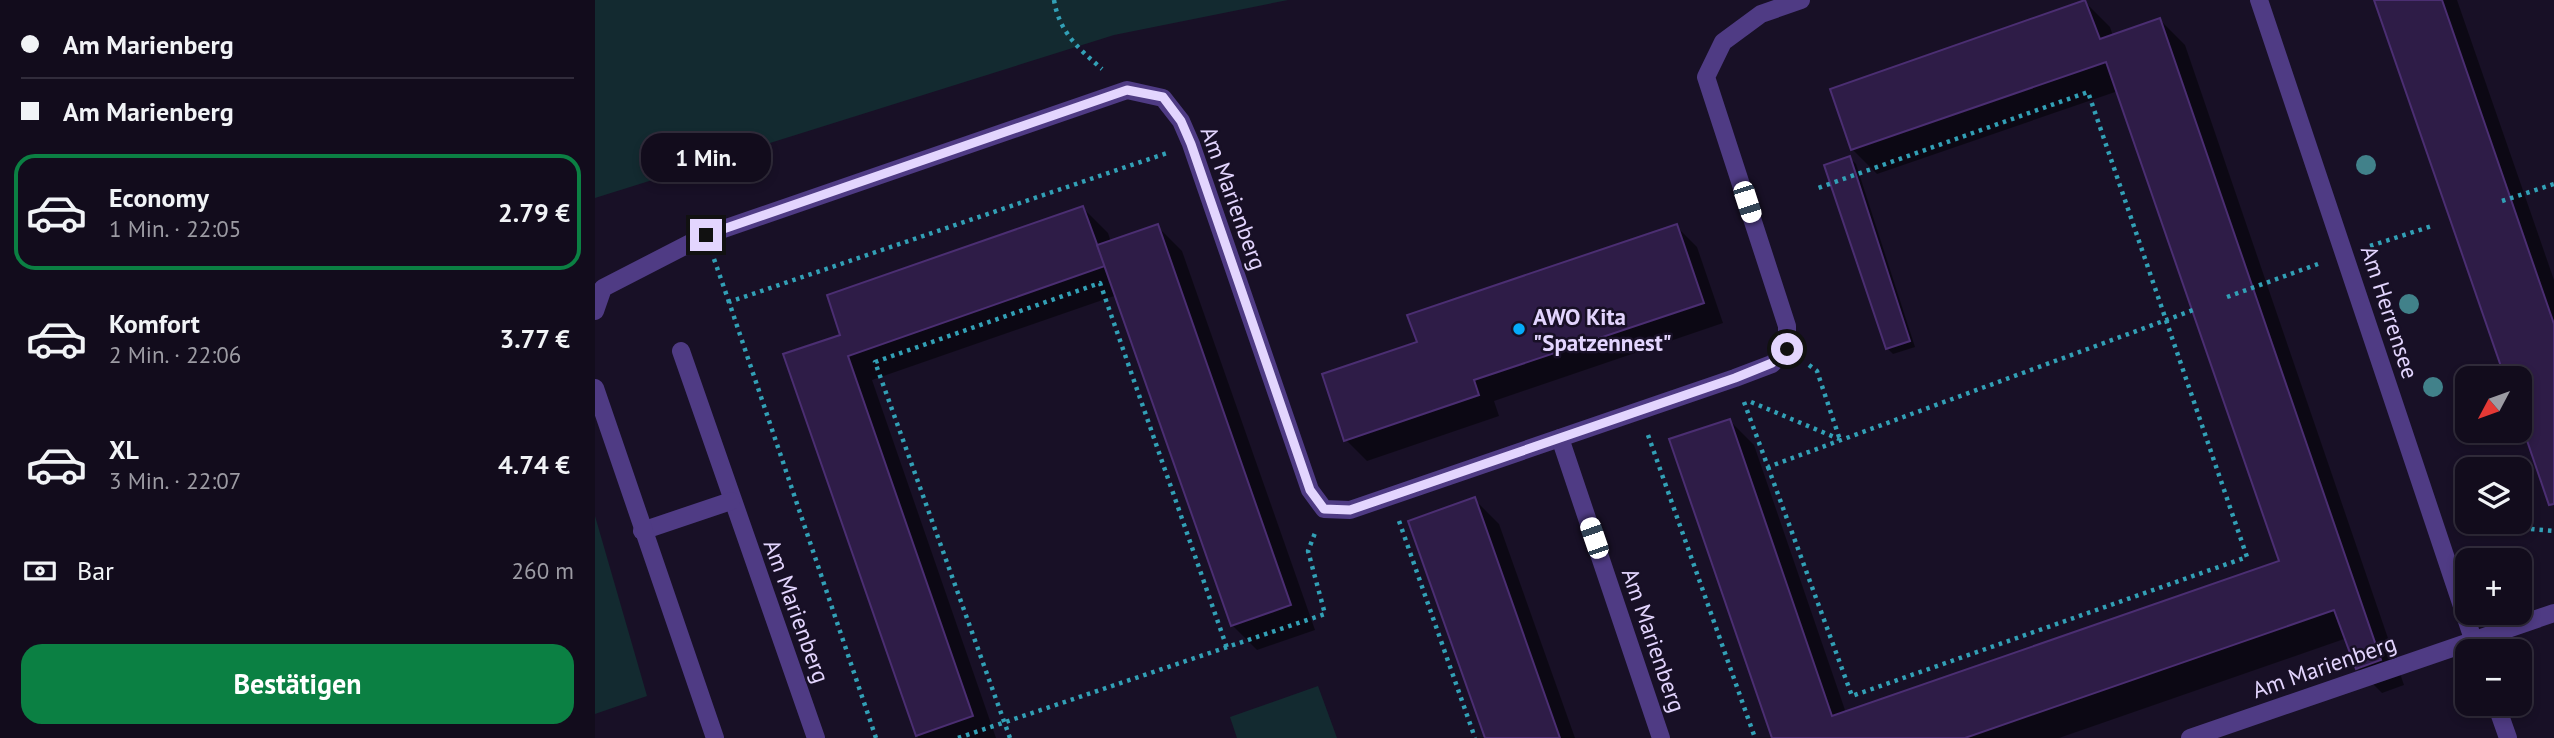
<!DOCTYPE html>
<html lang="de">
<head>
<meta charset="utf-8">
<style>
	:root { --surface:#120c1c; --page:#1f1a29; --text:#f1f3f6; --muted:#9c9ba3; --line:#312c3b; --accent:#0b8043 }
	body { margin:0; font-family:"PT Sans",sans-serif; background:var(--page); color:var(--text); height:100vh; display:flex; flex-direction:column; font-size:26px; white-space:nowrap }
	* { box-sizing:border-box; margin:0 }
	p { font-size:23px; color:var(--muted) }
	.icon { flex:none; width:38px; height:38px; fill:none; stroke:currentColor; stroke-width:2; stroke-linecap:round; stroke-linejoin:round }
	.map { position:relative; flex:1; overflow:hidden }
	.sheet { display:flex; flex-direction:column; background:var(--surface); width:595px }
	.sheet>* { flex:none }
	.banner { display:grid; align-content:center; height:154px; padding:0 21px; background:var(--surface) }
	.needle { width:46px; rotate:229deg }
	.tools { position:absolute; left:1860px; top:366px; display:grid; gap:14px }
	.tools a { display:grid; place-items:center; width:77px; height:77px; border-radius:14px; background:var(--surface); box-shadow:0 4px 10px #0003,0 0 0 2px var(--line); font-size:35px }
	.end { position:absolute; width:32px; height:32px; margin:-16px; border:9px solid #e3d5fe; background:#111; box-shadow:0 0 0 4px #111 }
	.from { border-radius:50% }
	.bubble { position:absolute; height:49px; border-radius:21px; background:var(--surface); box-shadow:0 4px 10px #0003,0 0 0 2px var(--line); font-size:23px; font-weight:600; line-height:49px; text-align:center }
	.car { position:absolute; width:21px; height:42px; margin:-21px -10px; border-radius:9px; box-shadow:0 0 5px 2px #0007; background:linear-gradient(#fff 24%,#345 0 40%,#fff 0 76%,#345 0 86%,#fff 0) }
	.banner b { display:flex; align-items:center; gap:24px; height:66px; font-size:26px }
	.banner b+b { border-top:2px solid var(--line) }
	.banner i { width:18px; height:18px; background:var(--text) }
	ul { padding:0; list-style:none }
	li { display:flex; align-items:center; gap:21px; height:116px; margin:0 14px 10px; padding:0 7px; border:4px solid transparent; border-radius:21px }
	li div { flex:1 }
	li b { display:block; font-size:26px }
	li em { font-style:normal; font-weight:600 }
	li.on { border-color:var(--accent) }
	li>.icon { width:63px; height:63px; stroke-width:1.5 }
	.pay { display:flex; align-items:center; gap:18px; height:77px; padding:0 21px; font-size:26px }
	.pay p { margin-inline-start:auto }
	.button { display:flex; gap:14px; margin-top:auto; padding:14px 21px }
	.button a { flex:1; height:80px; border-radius:21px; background:var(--accent); color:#fff; font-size:28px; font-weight:600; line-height:80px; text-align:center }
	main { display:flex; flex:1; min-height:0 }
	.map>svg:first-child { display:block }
</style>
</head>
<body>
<main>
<section class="sheet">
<div class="banner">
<b><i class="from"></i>Am Marienberg</b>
<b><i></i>Am Marienberg</b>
</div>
<ul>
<li class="on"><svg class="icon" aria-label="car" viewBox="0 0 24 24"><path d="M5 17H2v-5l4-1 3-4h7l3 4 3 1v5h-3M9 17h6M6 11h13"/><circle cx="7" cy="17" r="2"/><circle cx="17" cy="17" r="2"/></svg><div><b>Economy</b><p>1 Min. · 22:05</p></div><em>2.79 €</em></li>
<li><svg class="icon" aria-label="car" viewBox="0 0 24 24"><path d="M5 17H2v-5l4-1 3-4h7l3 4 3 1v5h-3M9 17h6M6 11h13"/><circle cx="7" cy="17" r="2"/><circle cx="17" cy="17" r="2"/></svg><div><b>Komfort</b><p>2 Min. · 22:06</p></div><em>3.77 €</em></li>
<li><svg class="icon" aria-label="car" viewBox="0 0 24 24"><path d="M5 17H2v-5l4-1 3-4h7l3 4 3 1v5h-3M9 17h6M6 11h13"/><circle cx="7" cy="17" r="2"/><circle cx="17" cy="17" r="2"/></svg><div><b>XL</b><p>3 Min. · 22:07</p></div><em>4.74 €</em></li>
</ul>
<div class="pay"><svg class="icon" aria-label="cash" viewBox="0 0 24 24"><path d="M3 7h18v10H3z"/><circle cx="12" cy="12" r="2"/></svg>Bar<p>260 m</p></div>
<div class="button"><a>Bestätigen</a></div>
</section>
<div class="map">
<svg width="1959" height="738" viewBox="0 0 1959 738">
	<rect width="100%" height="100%" fill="#181026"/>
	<!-- green -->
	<g fill="#132a30">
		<path d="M0,0h693l-174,35 -519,163z"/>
		<path d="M0,516l52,180 -52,18z"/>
		<path d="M723,686l19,52h-100l-7,-21z"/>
	</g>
	<!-- shadow -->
	<g fill="#0007">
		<path d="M1781,0h81l97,280v220l-34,-84v-38h-13z"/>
		<path d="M1490,2l25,25 3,9 47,-16 25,25 219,640 -22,8 -25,-25 -10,-30 -288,100h-285l-44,-317 24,24 92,268 435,-151 -163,-471 -241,83 -25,-25z"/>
		<path d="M1255,158l6,6 59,183 -22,7 -6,-6z"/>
		<path d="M488,208l25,25 3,9 46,-16 25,25 133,379 -58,20 -25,-25 -115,-330 -245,85 124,358h-78l-133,-382 58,-20z"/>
		<path d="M1081,226l21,21 26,76 -229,78 5,15 -132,45 -21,-21 73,-97z"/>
		<path d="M879,499l25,25 76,214h-89z"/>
	</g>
	<!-- building -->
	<g fill="#2e1c47" stroke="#4b2e72" stroke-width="2">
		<path d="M1490,0l15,39 60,-21 221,642 -25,9 -22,-59 -369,128h-193l-103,-299 61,-20 102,297 447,-155 -173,-499 -255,88 -21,-61z"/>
		<path d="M1779,0h68l112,324v180l-5,1 -29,-85v-42h-15z"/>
		<path d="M1255,156l60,185 -24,8 -62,-184z"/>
		<path d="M488,206l22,60 -257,90 125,360 -57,20 -133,-382 57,-19 -13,-40z"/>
		<path d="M563,224l133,381 -60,21 -134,-381z"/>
		<path d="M1082,224l27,79 -230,77 5,15 -135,46 -22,-67 95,-32 -10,-27z"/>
		<path d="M880,497l85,241h-75l-77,-217z"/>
	</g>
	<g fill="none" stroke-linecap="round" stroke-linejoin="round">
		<!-- path -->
		<g stroke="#32a0b6" stroke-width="4.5" stroke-dasharray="3.5 5" stroke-linecap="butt">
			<path d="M459,0c5,32 25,49 48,69"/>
			<path d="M1907,201l52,-17"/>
			<path d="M1775,246l62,-20"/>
			<path d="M119,259l15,43"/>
			<path d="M1632,297l91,-33"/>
			<path d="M1214,365l8,6 23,69"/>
			<path d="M1149,402l24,65 428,-158"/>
			<path d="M1156,402l88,37"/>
			<path d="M1053,435l107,303"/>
			<path d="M1173,467l84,229 395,-139 -159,-465 -270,96"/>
			<path d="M804,521l76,217"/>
			<path d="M1936,529l23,2"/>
			<path d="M281,738l-147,-436 438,-149"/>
			<path d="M363,738l367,-124 -17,-63 7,-18"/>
			<path d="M415,738l-135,-376 225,-79 127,365"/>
		</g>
		<!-- service -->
		<g stroke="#4f3b84" stroke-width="18">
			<path d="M86,351l135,387"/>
			<path d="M47,531l89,-30"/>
		</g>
		<!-- minor -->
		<g stroke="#4f3b84" stroke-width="18">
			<path d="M1664,0l218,651"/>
			<path d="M0,311l8,-23 103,-53 421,-145 36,8 18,23 10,23 119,346 14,19 26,1 385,-132 37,-14 15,-15v-23l-81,-249 17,-35 38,-28 40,-14"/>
			<path d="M0,388l120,350"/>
			<path d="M965,438l101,300"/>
			<path d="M1901,704l12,34"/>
			<path d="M1595,738l364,-125"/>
		</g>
	</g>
	<!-- trees -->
	<g fill="#41818a">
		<circle cx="1771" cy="165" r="10"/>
		<circle cx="1814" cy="304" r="10"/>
		<circle cx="1838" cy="387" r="10"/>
	</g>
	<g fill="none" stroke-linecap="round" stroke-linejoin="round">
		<!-- route -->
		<path stroke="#e3d5fe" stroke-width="9" d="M111,235l421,-145 36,7 18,24 10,23 119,346 14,19 26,1 385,-132 37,-15 15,-14"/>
	</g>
	<!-- markers -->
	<circle fill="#05abfa" stroke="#181026" stroke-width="2.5" cx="924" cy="329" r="7"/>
	<g text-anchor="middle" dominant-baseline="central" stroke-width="5" stroke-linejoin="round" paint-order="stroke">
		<!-- street labels -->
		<g font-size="23" fill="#e3d5fe" stroke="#181026">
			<text transform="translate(639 198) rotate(70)">Am Marienberg</text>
			<text transform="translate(1795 312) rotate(72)">Am Herrensee</text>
			<text transform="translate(202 611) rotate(70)">Am Marienberg</text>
			<text transform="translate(1059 640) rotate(71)">Am Marienberg</text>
			<text transform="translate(1729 666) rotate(-19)">Am Marienberg</text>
		</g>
		<!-- poi labels -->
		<g font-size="23" font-weight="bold" fill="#e3d5fe" stroke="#181026" text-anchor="start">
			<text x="938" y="316">AWO Kita<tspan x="938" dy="26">"Spatzennest"</tspan></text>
		</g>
	</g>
</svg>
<div class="tools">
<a><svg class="needle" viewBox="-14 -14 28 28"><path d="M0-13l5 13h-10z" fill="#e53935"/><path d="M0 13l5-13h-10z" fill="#9c9ba3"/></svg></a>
<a><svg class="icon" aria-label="layers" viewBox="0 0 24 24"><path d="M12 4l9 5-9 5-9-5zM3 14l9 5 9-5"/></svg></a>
<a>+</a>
<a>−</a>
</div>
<i class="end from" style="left:1192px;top:349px"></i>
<i class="end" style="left:111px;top:235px"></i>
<div class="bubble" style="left:46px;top:133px;width:130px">1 Min.</div>
<i class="car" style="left:1152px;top:202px;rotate:162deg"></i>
<i class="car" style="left:999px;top:538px;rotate:341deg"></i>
</div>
</main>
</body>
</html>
